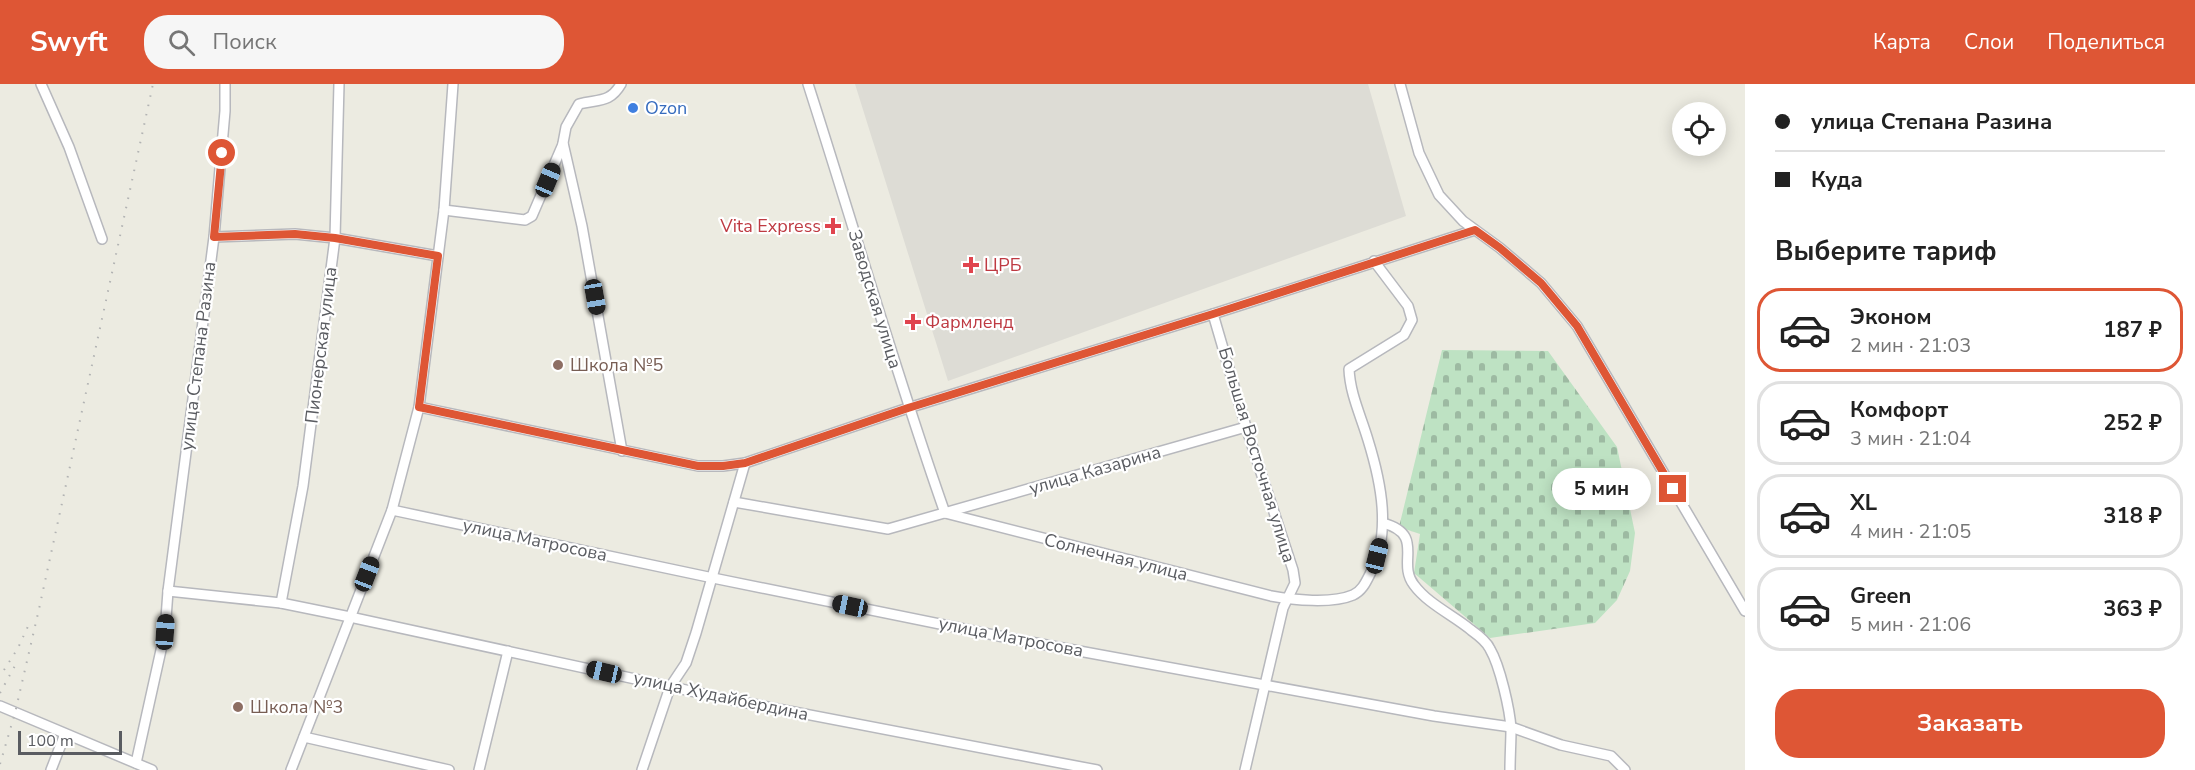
<!DOCTYPE html>
<html lang="ru">
<head>
<meta charset="utf-8">
<style>
	:root { --surface:#fff; --page:#f6f6f6; --text:#222; --muted:#767676; --line:#e0e0e0; --accent:#de5635 }
	body { margin:0; font-family:"Nunito Sans",sans-serif; background:var(--page); color:var(--text); height:100vh; display:flex; flex-direction:column; font-size:22px; white-space:nowrap }
	* { box-sizing:border-box; margin:0 }
	p { font-size:20px; color:var(--muted) }
	.icon { flex:none; width:33px; height:33px; fill:none; stroke:currentColor; stroke-width:2; stroke-linecap:round; stroke-linejoin:round }
	.map { position:relative; flex:1; overflow:hidden }
	.sheet { display:flex; flex-direction:column; background:var(--surface); width:450px }
	.sheet>* { flex:none }
	.guide { display:grid; align-content:center; height:132px; padding:0 30px; background:var(--surface) }
	.tools { position:absolute; left:1672px; top:18px; display:grid; gap:12px }
	.tools a { display:grid; place-items:center; width:54px; height:54px; border-radius:50%; background:var(--surface); box-shadow:0 3px 15px #0003; font-size:30px }
	.scale { position:absolute; left:18px; bottom:15px; width:104px; box-sizing:border-box; padding-left:6px; border:3px solid #5a5c61; border-top:0; font-size:16px; line-height:21px; white-space:nowrap; color:#5a5c61; -webkit-text-stroke:4px #fff; paint-order:stroke }
	.end { position:absolute; width:27px; height:27px; margin:-14px; border:8px solid #de5635; background:#fff; box-shadow:0 0 0 3px #fff }
	.from { border-radius:50% }
	.bubble { position:absolute; height:42px; border-radius:21px; background:var(--surface); box-shadow:0 3px 15px #0003; font-size:20px; font-weight:700; line-height:42px; text-align:center }
	.car { position:absolute; width:18px; height:36px; margin:-18px -9px; border-radius:8px; box-shadow:0 0 4px 2px #0007; background:linear-gradient(#222 24%,#8ab4d8 0 40%,#222 0 76%,#8ab4d8 0 86%,#222 0) }
	.guide b { display:flex; align-items:center; gap:21px; height:57px; font-size:22px }
	.guide b+b { border-top:2px solid var(--line) }
	.guide i { width:15px; height:15px; background:var(--text) }
	ul { padding:0; list-style:none }
	li { display:flex; align-items:center; gap:18px; height:84px; margin:0 12px 9px; padding:0 18px; border:3px solid var(--line); border-radius:24px }
	li div { flex:1 }
	li b { display:block; font-size:22px }
	li em { font-style:normal; font-weight:700 }
	li.selected { border-color:var(--accent) }
	li>.icon { width:54px; height:54px; stroke-width:1.5 }
	h2 { padding:0 30px; font-size:27px; line-height:72px }
	.primary-button { display:flex; gap:12px; margin-top:auto; padding:12px 30px }
	.primary-button a { flex:1; height:69px; border-radius:24px; background:var(--accent); color:#fff; font-size:24px; font-weight:700; line-height:69px; text-align:center }
	header { display:flex; align-items:center; gap:36px; box-sizing:border-box; height:84px; padding:0 30px; background:var(--accent); color:#fff }
	header strong { font-size:28px }
	nav { display:flex; gap:33px; margin-inline-start:auto; font-size:21px }
	.search { width:420px; height:54px; background:var(--page); display:flex; align-items:center; gap:15px; box-sizing:border-box; padding:0 21px; border-radius:24px; color:var(--muted); font-size:22px }
	main { display:flex; flex:1; min-height:0 }
	.map>svg:first-child { display:block }
</style>
</head>
<body>
<header>
<strong>Swyft</strong>
<div class="search"><svg class="icon" aria-label="search" viewBox="0 0 24 24"><circle cx="10" cy="10" r="6"/><path d="M15 15l6 6"/></svg>Поиск</div>
<nav><a>Карта</a><a>Слои</a><a>Поделиться</a></nav>
</header>
<main>
<div class="map">
<svg width="1745" height="686" viewBox="0 0 1745 686">
	<defs>
		<pattern id="cemetery-stones" width="16" height="16" patternUnits="userSpaceOnUse" patternTransform="scale(1.5)"><rect width="16" height="16" fill="#bee2c3"/><path d="M2 7V4a2 2 0 0 1 4 0v3zM10 15v-3a2 2 0 0 1 4 0v3z" fill="#9dbaa2"/></pattern>
	</defs>
	<rect width="100%" height="100%" fill="#ecebe1"/>
	<!-- industrial -->
	<path fill="#dddcd5" d="M855,0h513l38,132 -458,165z"/>
	<!-- cemetery -->
	<path fill="url(#cemetery-stones)" d="M1442,266l106,1 69,96 18,86 -5,38 -13,29 -22,23 -105,15 -76,-65 6,-39 -21,-7z"/>
	<g fill="none" stroke-linecap="round" stroke-linejoin="round">
		<defs>
			<g id="minor">
				<path d="M41,0l28,63 33,92"/>
				<path d="M621,0c-11,19 -22,15 -42,20l-13,23 -3,16 19,83 40,225"/>
				<path d="M808,0c46,143 87,287 137,429"/>
				<path d="M1400,0l19,69 20,42 24,26 37,27 41,35 36,43 168,285"/>
				<path d="M444,126l81,10 7,-4 31,-72"/>
				<path d="M214,153l81,-3 40,4 103,18"/>
				<path d="M1213,230l33,113 47,143 2,13 -12,25 -38,162"/>
				<path d="M419,323l279,59h25l22,-3 163,-55 305,-94 262,-84"/>
				<path d="M734,418l154,27 358,-102"/>
				<path d="M392,426l321,68 306,62 415,76 77,11 50,18 50,11 14,14"/>
				<path d="M945,429l326,83c22,4 61,8 82,-1 9,-4 13,-13 17,-21 22,-41 11,-92 -2,-134 -7,-24 -18,-46 -19,-71l55,-34 8,-15 -4,-14 -34,-45"/>
				<path d="M1383,439c43,12 13,39 31,62 14,19 39,30 57,45 7,5 16,12 19,19 10,17 20,61 21,80 0,13 -1,27 -1,41"/>
				<path d="M168,507l113,12 69,14 382,83 365,70"/>
				<path d="M281,519l22,-117 32,-248 4,-154"/>
				<path d="M0,622l152,64"/>
				<path d="M304,653l145,33"/>
				<path d="M136,679l29,-131 3,-41 46,-354 11,-126v-27"/>
				<path d="M51,686l14,-36"/>
				<path d="M291,686l101,-260 27,-103 25,-197 9,-126"/>
				<path d="M479,686l29,-119"/>
				<path d="M642,686l28,-83 16,-24 10,-30 49,-170"/>
			</g>
		</defs>
		<!-- minor casing -->
		<use href="#minor" stroke="#b7b8bd" stroke-width="12"/>
		<!-- minor -->
		<use href="#minor" stroke="#fff" stroke-width="9"/>
		<!-- rail -->
		<g stroke="#b2b3b3" stroke-width="2" stroke-dasharray="1.5 8" stroke-linecap="butt">
			<path d="M4,586l14,-22 12,-26"/>
			<path d="M0,609l17,-31"/>
			<path d="M0,680l15,-51 24,-104 114,-525"/>
		</g>
	</g>
	<g fill="none" stroke-linecap="round" stroke-linejoin="round">
		<!-- route -->
		<path stroke="#de5635" stroke-width="8" d="M222,69l-8,84 81,-3 40,4 103,18 -19,151 279,59h25l22,-3 163,-55 305,-94 262,-84 25,18 41,35 36,43 96,163"/>
	</g>
	<!-- markers -->
	<circle fill="#3f7fe0" stroke="#fff" stroke-width="2" cx="633" cy="24" r="6"/>
	<g fill="#e0444e" stroke="#fff" stroke-width="2">
		<path d="M830 133h6v6h6v6h-6v6h-6v-6h-6v-6h6z"/>
		<path d="M968 172h6v6h6v6h-6v6h-6v-6h-6v-6h6z"/>
		<path d="M910 229h6v6h6v6h-6v6h-6v-6h-6v-6h6z"/>
	</g>
	<g fill="#8d6e63" stroke="#fff" stroke-width="2">
		<circle cx="558" cy="281" r="6"/>
		<circle cx="238" cy="623" r="6"/>
	</g>
	<g text-anchor="middle" dominant-baseline="central" stroke-width="4.5" stroke-linejoin="round" paint-order="stroke">
		<!-- shop labels -->
		<g font-size="18" fill="#366cbe" stroke="#fff" text-anchor="start">
			<text x="645" y="24">Ozon</text>
		</g>
		<!-- health labels -->
		<g font-size="18" fill="#be3a42" stroke="#fff" text-anchor="start">
			<text x="821" y="142" text-anchor="end">Vita Express</text>
			<text x="984" y="181">ЦРБ</text>
			<text x="925" y="238">Фармленд</text>
		</g>
		<!-- street labels -->
		<g font-size="18" fill="#5a5c61" stroke="#fff">
			<text transform="translate(875 215) rotate(73)">Заводская улица</text>
			<text transform="translate(321 261) rotate(-83)">Пионерская улица</text>
			<text transform="translate(198 272) rotate(-83)">улица Степана Разина</text>
			<text transform="translate(1257 371) rotate(73)">Большая Восточная улица</text>
			<text transform="translate(1095 386) rotate(-16)">улица Казарина</text>
			<text transform="translate(535 456) rotate(12)">улица Матросова</text>
			<text transform="translate(1116 473) rotate(14)">Солнечная улица</text>
			<text transform="translate(1011 553) rotate(11)">улица Матросова</text>
			<text transform="translate(721 612) rotate(12)">улица Худайбердина</text>
		</g>
		<!-- education labels -->
		<g font-size="18" fill="#785e54" stroke="#fff" text-anchor="start">
			<text x="570" y="281">Школа №5</text>
			<text x="250" y="623">Школа №3</text>
		</g>
	</g>
</svg>
<div class="tools">
<a><svg class="icon" aria-label="locate" viewBox="0 0 24 24"><circle cx="12" cy="12" r="6"/><path d="M12 2v4M12 18v4M2 12h4M18 12h4"/></svg></a>
</div>
<div class="scale">100 m</div>
<i class="end from" style="left:222px;top:69px"></i>
<i class="end" style="left:1673px;top:405px"></i>
<div class="bubble" style="left:1552px;top:384px;width:99px">5 мин</div>
<i class="car" style="left:548px;top:96px;rotate:23deg"></i>
<i class="car" style="left:595px;top:213px;rotate:170deg"></i>
<i class="car" style="left:1377px;top:472px;rotate:14deg"></i>
<i class="car" style="left:367px;top:490px;rotate:21deg"></i>
<i class="car" style="left:850px;top:522px;rotate:282deg"></i>
<i class="car" style="left:165px;top:548px;rotate:4deg"></i>
<i class="car" style="left:604px;top:588px;rotate:283deg"></i>
</div>
<section class="sheet">
<div class="guide">
<b><i class="from"></i>улица Степана Разина</b>
<b><i></i>Куда</b>
</div>
<h2>Выберите тариф</h2>
<ul>
<li class="selected"><svg class="icon" aria-label="car" viewBox="0 0 24 24"><path d="M5 17H2v-5l4-1 3-4h7l3 4 3 1v5h-3M9 17h6M6 11h13"/><circle cx="7" cy="17" r="2"/><circle cx="17" cy="17" r="2"/></svg><div><b>Эконом</b><p>2 мин · 21:03</p></div><em>187 ₽</em></li>
<li><svg class="icon" aria-label="car" viewBox="0 0 24 24"><path d="M5 17H2v-5l4-1 3-4h7l3 4 3 1v5h-3M9 17h6M6 11h13"/><circle cx="7" cy="17" r="2"/><circle cx="17" cy="17" r="2"/></svg><div><b>Комфорт</b><p>3 мин · 21:04</p></div><em>252 ₽</em></li>
<li><svg class="icon" aria-label="car" viewBox="0 0 24 24"><path d="M5 17H2v-5l4-1 3-4h7l3 4 3 1v5h-3M9 17h6M6 11h13"/><circle cx="7" cy="17" r="2"/><circle cx="17" cy="17" r="2"/></svg><div><b>XL</b><p>4 мин · 21:05</p></div><em>318 ₽</em></li>
<li><svg class="icon" aria-label="car" viewBox="0 0 24 24"><path d="M5 17H2v-5l4-1 3-4h7l3 4 3 1v5h-3M9 17h6M6 11h13"/><circle cx="7" cy="17" r="2"/><circle cx="17" cy="17" r="2"/></svg><div><b>Green</b><p>5 мин · 21:06</p></div><em>363 ₽</em></li>
</ul>
<div class="primary-button"><a>Заказать</a></div>
</section>
</main>
</body>
</html>
